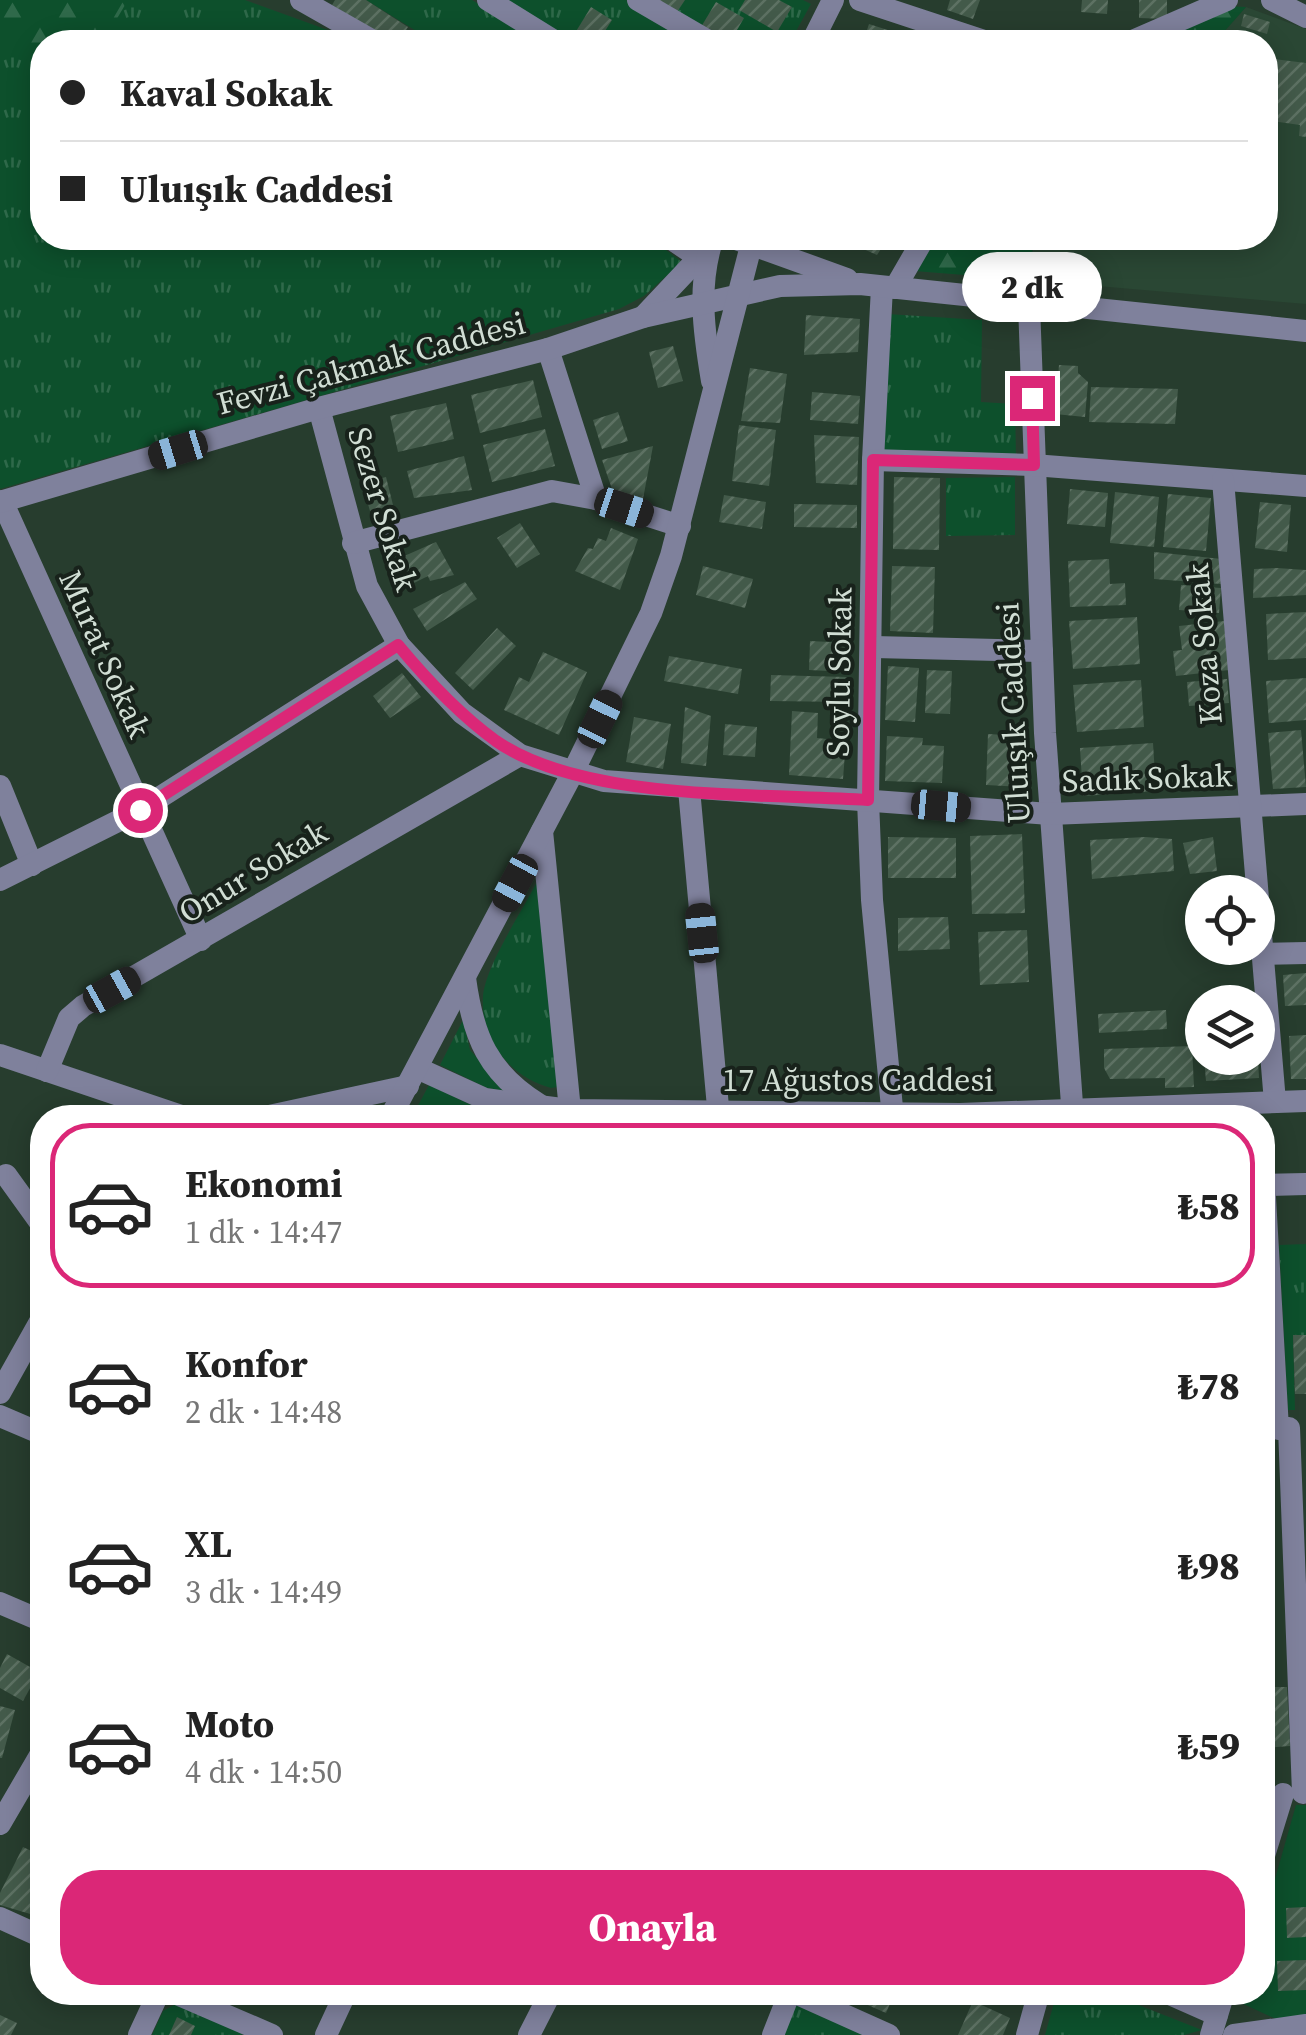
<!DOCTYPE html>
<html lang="tr">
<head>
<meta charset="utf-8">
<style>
	:root { --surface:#fff; --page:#f6f6f6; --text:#222; --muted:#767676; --line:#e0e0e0; --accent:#db2777 }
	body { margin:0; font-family:"Source Serif 4",serif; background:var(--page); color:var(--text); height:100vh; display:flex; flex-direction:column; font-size:38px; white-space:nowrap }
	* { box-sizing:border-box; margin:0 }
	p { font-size:32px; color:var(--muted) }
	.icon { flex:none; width:55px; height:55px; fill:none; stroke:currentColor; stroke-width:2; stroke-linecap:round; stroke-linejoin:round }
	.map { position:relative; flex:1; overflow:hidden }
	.side { position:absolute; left:30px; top:1105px; width:1245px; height:900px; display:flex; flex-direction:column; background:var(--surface); border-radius:40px; box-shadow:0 5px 25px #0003 }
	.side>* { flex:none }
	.top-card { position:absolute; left:30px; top:30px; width:1248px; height:220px; border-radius:40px; box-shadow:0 5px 25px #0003; display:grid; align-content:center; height:220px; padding:0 30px; background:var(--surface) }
	.tools { position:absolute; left:1185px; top:875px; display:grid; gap:20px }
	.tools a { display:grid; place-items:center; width:90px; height:90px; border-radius:50%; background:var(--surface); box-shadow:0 5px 25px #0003; font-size:50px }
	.end { position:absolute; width:45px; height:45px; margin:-22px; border:12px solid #db2777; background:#fff; box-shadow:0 0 0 5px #fff }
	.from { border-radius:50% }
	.bubble { position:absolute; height:70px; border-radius:35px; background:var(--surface); box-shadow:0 5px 25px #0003; font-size:32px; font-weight:800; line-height:70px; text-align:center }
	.car { position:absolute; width:30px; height:60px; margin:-30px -15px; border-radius:12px; box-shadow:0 0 8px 2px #0007; background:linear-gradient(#222 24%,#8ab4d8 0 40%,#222 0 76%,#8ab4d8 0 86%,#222 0) }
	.top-card b { display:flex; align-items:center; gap:35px; height:95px; font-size:38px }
	.top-card b+b { border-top:2px solid var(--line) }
	.top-card i { width:25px; height:25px; background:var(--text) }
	ul { padding:18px 0 0; list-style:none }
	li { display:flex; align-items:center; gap:30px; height:165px; margin:0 20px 15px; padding:0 10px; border:5px solid transparent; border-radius:40px }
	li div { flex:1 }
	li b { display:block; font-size:38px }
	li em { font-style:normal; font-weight:800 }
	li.current { border-color:var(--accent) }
	li>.icon { width:90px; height:90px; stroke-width:1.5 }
	.primary-button { display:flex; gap:20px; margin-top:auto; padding:20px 30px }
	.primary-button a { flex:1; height:115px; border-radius:40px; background:var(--accent); color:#fff; font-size:40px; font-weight:800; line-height:115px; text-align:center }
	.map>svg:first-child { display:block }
</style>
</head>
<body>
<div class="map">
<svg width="1306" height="2035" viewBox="0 0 1306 2035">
	<defs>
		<pattern id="grass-tufts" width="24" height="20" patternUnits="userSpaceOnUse" patternTransform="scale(2.5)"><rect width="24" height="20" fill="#0d502c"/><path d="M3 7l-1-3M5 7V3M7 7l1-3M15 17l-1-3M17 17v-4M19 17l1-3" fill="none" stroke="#2f694a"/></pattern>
		<pattern id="forest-firs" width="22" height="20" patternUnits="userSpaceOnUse" patternTransform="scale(2.5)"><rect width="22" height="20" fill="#0d502c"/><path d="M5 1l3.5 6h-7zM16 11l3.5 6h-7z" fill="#2f694a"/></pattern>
		<pattern id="building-hatch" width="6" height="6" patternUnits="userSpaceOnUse" patternTransform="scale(2.5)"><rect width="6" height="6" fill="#435a4a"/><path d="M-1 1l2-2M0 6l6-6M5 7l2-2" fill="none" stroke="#5d7163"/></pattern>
	</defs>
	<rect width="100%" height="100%" fill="#273d2e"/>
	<!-- built -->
	<path fill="#2a4734" d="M1246,7l60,22v275l-279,-24 6,-32 9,-10h223v-196h-50z"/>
	<!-- grass -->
	<g fill="url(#grass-tufts)">
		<path d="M0,0h245l116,42h-319v196h608l32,24 -38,34 -25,13 -619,180z"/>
		<path d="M366,0h106l68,42h-106z"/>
		<path d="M503,0h123l74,42h-129z"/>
		<path d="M649,0h154l8,4 -21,38h-68z"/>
		<path d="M887,314l95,6 -1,82 34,2 1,55 -133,-8z"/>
		<path d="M1015,477v58l-69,1v-58z"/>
		<path d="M540,876l17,211 -6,1c-41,-11 -71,-48 -68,-92 3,-32 42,-89 57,-120z"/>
		<path d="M463,1020l7,30 36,41 -19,-3 -47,-23z"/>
		<path d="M429,1085l53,25 -68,3z"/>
		<path d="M1306,1244v91l-13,1 2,74h-7l-9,-165z"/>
		<path d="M1057,1992l51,1 94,37 -18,5h-139z"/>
		<path d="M176,2004l64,28 3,3h-91l11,-24z"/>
		<path d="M796,2005l69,30h-81z"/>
	</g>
	<!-- forest -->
	<g fill="url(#forest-firs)">
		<path d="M0,0h128l-25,42h-61v11l-42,-6z"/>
		<path d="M1223,6l23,1 -31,35h-65z"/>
		<path d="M934,238h108l-9,10 -6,32 -113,-9z"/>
	</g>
	<!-- garden -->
	<path fill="#0d502c" d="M1296,1805h10v210l-30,4 -37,-17 3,-9 20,-1 1,-71z"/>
	<!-- building -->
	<g fill="url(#building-hatch)">
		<path d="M335,0h31l42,27 -10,15h-6l-60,-37z"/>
		<path d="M657,0h28l-8,12z"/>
		<path d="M745,0h34l13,7 -15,25 -38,-22z"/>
		<path d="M950,0h30l-7,19 -26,-9z"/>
		<path d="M1082,0h26l-1,14 -26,-2z"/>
		<path d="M1139,0h28v19l-28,-1z"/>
		<path d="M716,2l28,16 -14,24 -29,-15z"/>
		<path d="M591,7l21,13 -14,22 -23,-9z"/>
		<path d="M1244,14l26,8 -3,12 -26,-8z"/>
		<path d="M869,24l56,18h-62z"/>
		<path d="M1265,58l41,5v74l-7,-1 1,-11 -35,-5z"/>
		<path d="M855,238h33l-11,17 -25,-11z"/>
		<path d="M806,315l54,4 -2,33 -54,3z"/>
		<path d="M673,346l10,35 -25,7 -9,-36z"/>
		<path d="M1059,365l19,1v7l10,9 -3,35 -30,-3z"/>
		<path d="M750,368l37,6 -7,49 -39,-2z"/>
		<path d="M533,380l9,37 -62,16 -9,-38z"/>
		<path d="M1091,387l87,2 -3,35 -86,-2z"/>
		<path d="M812,392l48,4 -2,28 -48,-4z"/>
		<path d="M446,403l8,36 -56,13 -8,-36z"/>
		<path d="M618,412l10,29 -26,8 -9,-29z"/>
		<path d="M739,425l37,5 -7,56 -37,-5z"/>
		<path d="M545,429l10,37 -63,16 -9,-37z"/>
		<path d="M814,435l45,2 -2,48 -41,-2z"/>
		<path d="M653,446l-10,53 -31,-10 -10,-29z"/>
		<path d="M464,456l8,34 -58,8 -7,-27z"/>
		<path d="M386,477l7,28 -23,6 -8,-28z"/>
		<path d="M894,477l46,1 -1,72 -46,-1z"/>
		<path d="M1070,489l38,4 -3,34 -38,-3z"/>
		<path d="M1115,492l44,5 -5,50 -44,-4z"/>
		<path d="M1168,494l43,4 -5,53 -43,-4z"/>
		<path d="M724,495l42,7 -4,27 -43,-7z"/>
		<path d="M1260,502l31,3 -4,47 -32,-4z"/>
		<path d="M794,504l63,1v23l-63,-1z"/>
		<path d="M520,523l20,31 -23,14 -20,-30z"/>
		<path d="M611,528l27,11 -18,51 -45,-19 13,-23 5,1 5,-11 8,3z"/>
		<path d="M436,542l18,33 -24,6 -2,-5 -22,11 -13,-26z"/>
		<path d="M1154,552l68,7 -1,25 -67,-5z"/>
		<path d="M1109,559l1,25 15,-1 1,22 -56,2 -2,-46z"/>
		<path d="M703,566l50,13 -8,29 -49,-13z"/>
		<path d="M892,566l43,1 -2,66 -43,-2z"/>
		<path d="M1277,568l29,2v25l-53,3 1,-29z"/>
		<path d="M465,582l12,17 -50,32 -14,-22z"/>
		<path d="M1181,585l40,3 -2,25 -40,-3z"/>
		<path d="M1306,612v46l-38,2 -2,-46z"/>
		<path d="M1137,617l3,47 -67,5 -4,-48z"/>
		<path d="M1224,621l5,49 -53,6 -3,-25 9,-1 -3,-24z"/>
		<path d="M497,628l19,18 -43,44 -18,-17z"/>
		<path d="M810,641l39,2 -2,29 -38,-2z"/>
		<path d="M543,652l44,20 -28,63 -55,-25 15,-33 10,5z"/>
		<path d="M669,656l73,13 -4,25 -74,-13z"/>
		<path d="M888,666l31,2 -4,54 -30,-2z"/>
		<path d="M927,670l25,1 -2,43 -25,-1z"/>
		<path d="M402,673l19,24 -31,21 -17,-22z"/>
		<path d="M771,675l76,2 -1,25 -76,-1z"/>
		<path d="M1306,678v42l-37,3 -3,-42z"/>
		<path d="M1227,679l2,24 -40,3 -2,-24z"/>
		<path d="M1141,680l3,47 -67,5 -4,-47z"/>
		<path d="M685,707l26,9 -5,50 -25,-3z"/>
		<path d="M792,711l26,2 -1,25 29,3 -3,38 -54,-4z"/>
		<path d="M634,717l37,7 -8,45 -37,-7z"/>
		<path d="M725,724l32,3 -2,30 -32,-2z"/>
		<path d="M1301,730l5,57 -33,2 -5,-56z"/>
		<path d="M988,734l36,2 -2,51 -36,-2z"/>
		<path d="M887,736l36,2 -1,7 22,1 -2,37 -57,-2z"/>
		<path d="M1153,743l3,48 -73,5 -3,-48z"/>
		<path d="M1022,834l3,79 -53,1 -2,-78z"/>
		<path d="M888,837l68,1v40h-68z"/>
		<path d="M1145,837l27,2 2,32 -82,8 -2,-39z"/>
		<path d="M1213,837l4,34 -27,3 -7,-31z"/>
		<path d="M948,917l2,32 -52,2v-33z"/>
		<path d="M1027,930l2,52 -49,3 -2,-53z"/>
		<path d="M1306,973v32l-21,1 -2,-31z"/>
		<path d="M1202,1007v19l-10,1 -1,-19z"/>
		<path d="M1166,1010l1,19 -68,4 -1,-19z"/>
		<path d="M1306,1035v44h-15l-2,-43z"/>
		<path d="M1192,1046l2,41 -29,1v-10l-55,1 -6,-11v-19z"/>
		<path d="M1204,1058h54l1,20 -53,3z"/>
		<path d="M1293,1335h13v59h-11z"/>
		<path d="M1262,1456h5l3,43h-8z"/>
		<path d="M1271,1519l1,34h-10v-33z"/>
		<path d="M7,1654l32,18 -16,29 -23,-13v-20z"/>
		<path d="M1262,1687h25l3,59 -28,2z"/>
		<path d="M0,1706l15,4 -13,48h-2z"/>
		<path d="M23,1847l19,9v50l-5,10 -37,-11v-12z"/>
		<path d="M1306,1907v30l-19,1 -1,-30z"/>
		<path d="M1306,1960v30l-28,1 -1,-30z"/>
		<path d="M867,1992h28l-9,21 -23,-10z"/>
		<path d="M973,2001l37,17 -7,17h-45z"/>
		<path d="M0,2015l17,8 -6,12h-11z"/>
		<path d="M177,2017l18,9 -4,9h-22z"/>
	</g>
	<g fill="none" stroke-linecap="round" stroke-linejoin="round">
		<!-- minor -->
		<g stroke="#7f819c" stroke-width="22">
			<path d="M301,0l74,42"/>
			<path d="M488,0l68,42"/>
			<path d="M638,0l72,42"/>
			<path d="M860,0l127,42"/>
			<path d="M1272,0l34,17"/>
			<path d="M812,42l21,-42"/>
			<path d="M1130,42l97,-42"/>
			<path d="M670,238l28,19"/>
			<path d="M733,238l114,41"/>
			<path d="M882,287l-9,173 -5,340 4,100 21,218"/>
			<path d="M895,288l29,-50"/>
			<path d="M1029,305l16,428 28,385"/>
			<path d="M643,317l66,-70"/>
			<path d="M548,349l48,150"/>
			<path d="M712,381c-8,-48 -15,-96 1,-143"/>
			<path d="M319,408l48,178 32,59 63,68 58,42 84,26 446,33 256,-10"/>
			<path d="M873,460l160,5 273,21"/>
			<path d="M1223,480l52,622"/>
			<path d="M2,501l199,439"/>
			<path d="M0,502l319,-94 229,-59 95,-32 137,-31 80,-2 446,47"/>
			<path d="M353,543l199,-52 44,8 84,27"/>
			<path d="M874,647l168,4"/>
			<path d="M0,786l32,79"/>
			<path d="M689,789l30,329"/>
			<path d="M542,831l28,279"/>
			<path d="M0,880l140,-70 259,-165"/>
			<path d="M1264,954l42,-1"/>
			<path d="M465,978c8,59 23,95 75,127"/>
			<path d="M0,1055l187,63"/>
			<path d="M417,1068l68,31 85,11 390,4 346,-13"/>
			<path d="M47,1071l22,-53 14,-12 437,-251"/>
			<path d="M260,1118l148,-32"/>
			<path d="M390,1118l182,-344 79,-161 20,-57 82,-318"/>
			<path d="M477,1118l42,-5"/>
			<path d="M1262,1144l16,285"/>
			<path d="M6,1175l36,50"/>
			<path d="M1265,1185l41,-1"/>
			<path d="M0,1393l42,-75"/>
			<path d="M0,1416l42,18"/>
			<path d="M1289,1428l14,365"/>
			<path d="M0,1603l42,18"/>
			<path d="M0,1824l42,-72"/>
			<path d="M1262,1862l21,-68"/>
			<path d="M0,1918l42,19"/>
			<path d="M172,1992l100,43"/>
			<path d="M793,1992l96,43"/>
			<path d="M1165,1992l52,23"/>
			<path d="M139,2035l20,-43"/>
			<path d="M326,2035l20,-43"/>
			<path d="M529,2035l22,-43"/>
			<path d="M773,2035l17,-43"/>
			<path d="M1027,2035l12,-43"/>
			<path d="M1211,2035l13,-43"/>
			<path d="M1234,2035l72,-10"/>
		</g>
	</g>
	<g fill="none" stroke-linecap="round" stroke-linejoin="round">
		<!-- route -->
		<path stroke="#db2777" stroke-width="12" d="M140,810l258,-165c29,35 61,69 98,96 88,61 267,52 372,59l5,-340 161,5 -2,-67"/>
	</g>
	<g text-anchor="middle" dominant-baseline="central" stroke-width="8" stroke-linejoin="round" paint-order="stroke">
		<!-- street labels -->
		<g font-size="32" fill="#d1ded4" stroke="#18221b">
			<text transform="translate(371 363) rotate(-15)">Fevzi Çakmak Caddesi</text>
			<text transform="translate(383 509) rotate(73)">Sezer Sokak</text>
			<text transform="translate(1204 644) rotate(-95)">Koza Sokak</text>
			<text transform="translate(105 654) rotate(66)">Murat Sokak</text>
			<text transform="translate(839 672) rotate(-89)">Soylu Sokak</text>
			<text transform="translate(1013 713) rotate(-93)">Uluışık Caddesi</text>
			<text transform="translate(1147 778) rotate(-2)">Sadık Sokak</text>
			<text transform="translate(253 872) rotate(-31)">Onur Sokak</text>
			<text x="858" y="1080">17 Ağustos Caddesi</text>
		</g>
	</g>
</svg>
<div class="tools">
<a><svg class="icon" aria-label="locate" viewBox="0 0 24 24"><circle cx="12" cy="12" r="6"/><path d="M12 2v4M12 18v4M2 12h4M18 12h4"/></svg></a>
<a><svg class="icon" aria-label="layers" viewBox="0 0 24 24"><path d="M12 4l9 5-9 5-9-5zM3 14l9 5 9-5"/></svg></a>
</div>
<i class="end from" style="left:140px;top:810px"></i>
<i class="end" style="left:1032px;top:398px"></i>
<div class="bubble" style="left:962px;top:252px;width:140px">2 dk</div>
<i class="car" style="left:178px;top:450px;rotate:253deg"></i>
<i class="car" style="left:624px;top:508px;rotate:108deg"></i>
<i class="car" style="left:600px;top:719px;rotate:26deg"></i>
<i class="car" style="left:941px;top:806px;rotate:95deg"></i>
<i class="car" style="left:515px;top:883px;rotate:208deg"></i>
<i class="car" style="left:702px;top:933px;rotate:354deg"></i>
<i class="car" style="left:112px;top:990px;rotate:61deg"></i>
<div class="top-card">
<b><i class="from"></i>Kaval Sokak</b>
<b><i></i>Uluışık Caddesi</b>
</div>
<section class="side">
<ul>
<li class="current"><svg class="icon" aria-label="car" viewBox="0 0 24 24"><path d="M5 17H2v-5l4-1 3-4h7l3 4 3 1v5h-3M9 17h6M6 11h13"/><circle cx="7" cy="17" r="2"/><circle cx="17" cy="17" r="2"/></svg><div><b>Ekonomi</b><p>1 dk · 14:47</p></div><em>₺58</em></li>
<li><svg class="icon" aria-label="car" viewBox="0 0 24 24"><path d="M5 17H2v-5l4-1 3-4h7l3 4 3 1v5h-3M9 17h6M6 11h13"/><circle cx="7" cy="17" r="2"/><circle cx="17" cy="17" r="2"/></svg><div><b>Konfor</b><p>2 dk · 14:48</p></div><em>₺78</em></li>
<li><svg class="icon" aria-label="car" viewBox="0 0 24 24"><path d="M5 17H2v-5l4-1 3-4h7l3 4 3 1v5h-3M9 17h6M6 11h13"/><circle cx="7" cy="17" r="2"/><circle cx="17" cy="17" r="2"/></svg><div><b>XL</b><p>3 dk · 14:49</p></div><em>₺98</em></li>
<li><svg class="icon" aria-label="car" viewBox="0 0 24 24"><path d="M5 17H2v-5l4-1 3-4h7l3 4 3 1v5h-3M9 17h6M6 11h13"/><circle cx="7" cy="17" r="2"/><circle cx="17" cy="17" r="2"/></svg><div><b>Moto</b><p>4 dk · 14:50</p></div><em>₺59</em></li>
</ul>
<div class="primary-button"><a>Onayla</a></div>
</section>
</div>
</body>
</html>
